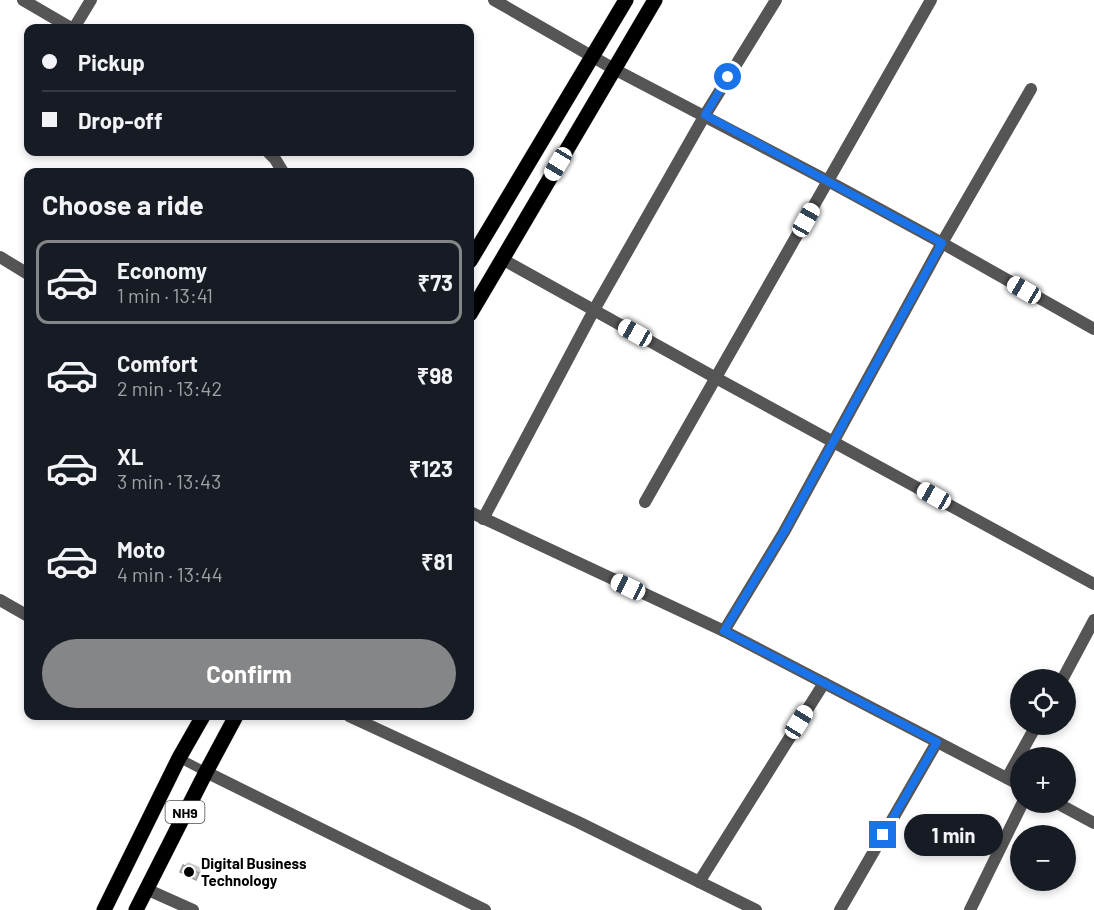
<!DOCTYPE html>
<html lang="en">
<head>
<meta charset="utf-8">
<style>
	:root { --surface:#171b24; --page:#242831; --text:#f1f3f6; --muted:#9ea1a6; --line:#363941; --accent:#858687 }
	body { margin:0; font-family:Barlow,sans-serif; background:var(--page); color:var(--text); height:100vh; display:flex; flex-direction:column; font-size:22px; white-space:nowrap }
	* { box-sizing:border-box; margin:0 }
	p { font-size:20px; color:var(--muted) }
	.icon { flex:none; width:33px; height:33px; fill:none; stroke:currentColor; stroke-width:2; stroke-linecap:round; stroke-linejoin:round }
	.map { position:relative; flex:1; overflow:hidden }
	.drawer { position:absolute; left:24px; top:168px; width:450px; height:552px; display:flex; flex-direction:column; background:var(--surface); border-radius:12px; box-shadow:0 3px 9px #0003 }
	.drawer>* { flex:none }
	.banner { position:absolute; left:24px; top:24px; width:450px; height:132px; border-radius:12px; box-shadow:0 3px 9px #0003; display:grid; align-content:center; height:132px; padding:0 18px; background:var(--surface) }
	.fabs { position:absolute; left:1010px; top:669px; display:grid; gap:12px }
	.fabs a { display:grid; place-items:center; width:66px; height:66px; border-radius:50%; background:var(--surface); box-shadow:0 3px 9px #0003; font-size:30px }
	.end { position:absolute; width:27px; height:27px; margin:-14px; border:8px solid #1a73e8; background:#fff; box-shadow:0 0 0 3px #fff }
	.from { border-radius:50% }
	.bubble { position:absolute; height:42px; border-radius:21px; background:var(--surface); box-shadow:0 3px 9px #0003; font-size:20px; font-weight:700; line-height:42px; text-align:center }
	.car { position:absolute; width:18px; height:36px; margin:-18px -9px; border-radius:8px; box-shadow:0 0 4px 2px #0007; background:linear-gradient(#fff 24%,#345 0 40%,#fff 0 76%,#345 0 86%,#fff 0) }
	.banner b { display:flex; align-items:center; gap:21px; height:57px; font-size:22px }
	.banner b+b { border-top:2px solid var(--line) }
	.banner i { width:15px; height:15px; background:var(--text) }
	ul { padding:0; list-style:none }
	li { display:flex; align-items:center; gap:18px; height:84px; margin:0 12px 9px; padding:0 6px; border:3px solid transparent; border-radius:12px }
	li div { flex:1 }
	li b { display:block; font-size:22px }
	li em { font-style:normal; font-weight:700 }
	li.current { border-color:var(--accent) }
	li>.icon { width:54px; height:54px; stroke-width:1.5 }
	h2 { padding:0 18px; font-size:27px; line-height:72px }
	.button { display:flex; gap:12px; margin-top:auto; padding:12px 18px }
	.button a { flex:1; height:69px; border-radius:36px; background:var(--accent); color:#fff; font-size:24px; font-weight:700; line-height:69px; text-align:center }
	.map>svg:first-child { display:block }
</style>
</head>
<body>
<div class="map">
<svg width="1094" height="910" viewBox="0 0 1094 910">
	<rect width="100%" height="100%" fill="#fff"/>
	<!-- shadow -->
	<path fill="#0003" d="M188,862l14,6 -2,6 -4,4 -12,-12z"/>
	<!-- building -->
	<path fill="#c4c4c4" stroke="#999" stroke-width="1.5" d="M183,865l16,8 -3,7 -16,-8z"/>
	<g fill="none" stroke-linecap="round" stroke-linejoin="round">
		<defs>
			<g id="primary">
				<path d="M470,261l156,-261"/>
				<path d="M470,314l185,-314"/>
				<path d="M104,910l75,-152 24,-42"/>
				<path d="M136,910l70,-138 30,-56"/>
			</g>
		</defs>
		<!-- primary casing -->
		<use href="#primary" stroke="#dbdbdb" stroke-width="16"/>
		<!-- service -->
		<path stroke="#555" stroke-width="9" d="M179,758l27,14"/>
		<!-- minor -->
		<g stroke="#555" stroke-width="12">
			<path d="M23,0l48,28"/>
			<path d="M494,0l120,69 214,112 114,62 152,86"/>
			<path d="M74,28l17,-28"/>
			<path d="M268,152l7,7 8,13"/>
			<path d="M0,257l28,17"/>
			<path d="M502,259l214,119 378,206"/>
			<path d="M645,502l286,-502"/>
			<path d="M470,512l254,119 296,154"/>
			<path d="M483,519l111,-209 111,-195 71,-115"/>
			<path d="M0,600l28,16"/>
			<path d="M724,631l60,-99 158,-289 89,-154"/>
			<path d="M1062,680l32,-60"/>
			<path d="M349,716l229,106 178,88"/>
			<path d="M206,772l279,138"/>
			<path d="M1007,778l30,-54"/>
			<path d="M1055,802l39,21"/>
			<path d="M699,882l125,-199"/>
			<path d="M146,889l47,21"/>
			<path d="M840,910l97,-168"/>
			<path d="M970,910l53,-108"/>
		</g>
		<!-- primary -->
		<use href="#primary" stroke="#000" stroke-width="15"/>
	</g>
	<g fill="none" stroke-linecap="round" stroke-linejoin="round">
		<!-- route -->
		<path stroke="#1a73e8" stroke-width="8" d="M728,77l-23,38 237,128 -158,289 -60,99 213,111 -54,93"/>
	</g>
	<!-- markers -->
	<circle fill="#000" stroke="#fff" stroke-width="2" cx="189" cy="872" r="6"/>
	<g text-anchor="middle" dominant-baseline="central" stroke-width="4.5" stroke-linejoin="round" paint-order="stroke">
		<!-- shield labels -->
		<rect fill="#fff" stroke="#4c4c4c" stroke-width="1.5" x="165.5" y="801" width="39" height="22" rx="4.5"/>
		<g font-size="14" font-weight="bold" fill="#000">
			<text x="185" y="812">NH9</text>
		</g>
		<!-- poi labels -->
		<g font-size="15" font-weight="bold" fill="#000" stroke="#fff" text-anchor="start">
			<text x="201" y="863">Digital Business<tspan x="201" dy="17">Technology</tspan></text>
		</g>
	</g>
</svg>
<div class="fabs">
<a><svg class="icon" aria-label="locate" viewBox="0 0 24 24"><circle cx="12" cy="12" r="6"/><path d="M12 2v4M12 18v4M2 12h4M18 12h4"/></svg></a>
<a>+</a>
<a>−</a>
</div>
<i class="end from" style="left:728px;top:77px"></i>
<i class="end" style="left:883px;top:835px"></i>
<div class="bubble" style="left:904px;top:814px;width:99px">1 min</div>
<i class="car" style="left:558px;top:164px;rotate:211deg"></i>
<i class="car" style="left:806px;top:220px;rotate:29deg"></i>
<i class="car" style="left:1024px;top:290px;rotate:300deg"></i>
<i class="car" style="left:635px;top:333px;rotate:299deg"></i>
<i class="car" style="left:934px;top:496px;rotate:299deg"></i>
<i class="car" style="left:628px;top:587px;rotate:295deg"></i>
<i class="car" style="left:799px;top:722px;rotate:32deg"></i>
<div class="banner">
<b><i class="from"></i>Pickup</b>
<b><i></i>Drop-off</b>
</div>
<section class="drawer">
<h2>Choose a ride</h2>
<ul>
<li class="current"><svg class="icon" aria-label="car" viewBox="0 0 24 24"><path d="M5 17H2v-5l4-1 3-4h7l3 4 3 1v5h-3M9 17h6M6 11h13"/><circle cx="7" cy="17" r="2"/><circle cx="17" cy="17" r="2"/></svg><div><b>Economy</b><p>1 min · 13:41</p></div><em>₹73</em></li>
<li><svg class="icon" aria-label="car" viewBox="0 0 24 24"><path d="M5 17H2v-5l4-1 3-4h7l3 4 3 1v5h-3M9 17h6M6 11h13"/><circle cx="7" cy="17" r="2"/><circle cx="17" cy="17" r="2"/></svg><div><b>Comfort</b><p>2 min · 13:42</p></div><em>₹98</em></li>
<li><svg class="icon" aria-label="car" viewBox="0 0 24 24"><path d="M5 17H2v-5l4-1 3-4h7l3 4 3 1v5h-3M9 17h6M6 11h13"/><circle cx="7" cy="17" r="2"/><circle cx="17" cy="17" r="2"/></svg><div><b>XL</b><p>3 min · 13:43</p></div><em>₹123</em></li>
<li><svg class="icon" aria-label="car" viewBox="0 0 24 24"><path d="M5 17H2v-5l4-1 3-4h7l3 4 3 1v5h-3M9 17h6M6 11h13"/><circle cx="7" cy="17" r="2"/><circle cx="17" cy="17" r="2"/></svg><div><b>Moto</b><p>4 min · 13:44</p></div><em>₹81</em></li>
</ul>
<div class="button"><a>Confirm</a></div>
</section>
</div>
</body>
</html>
